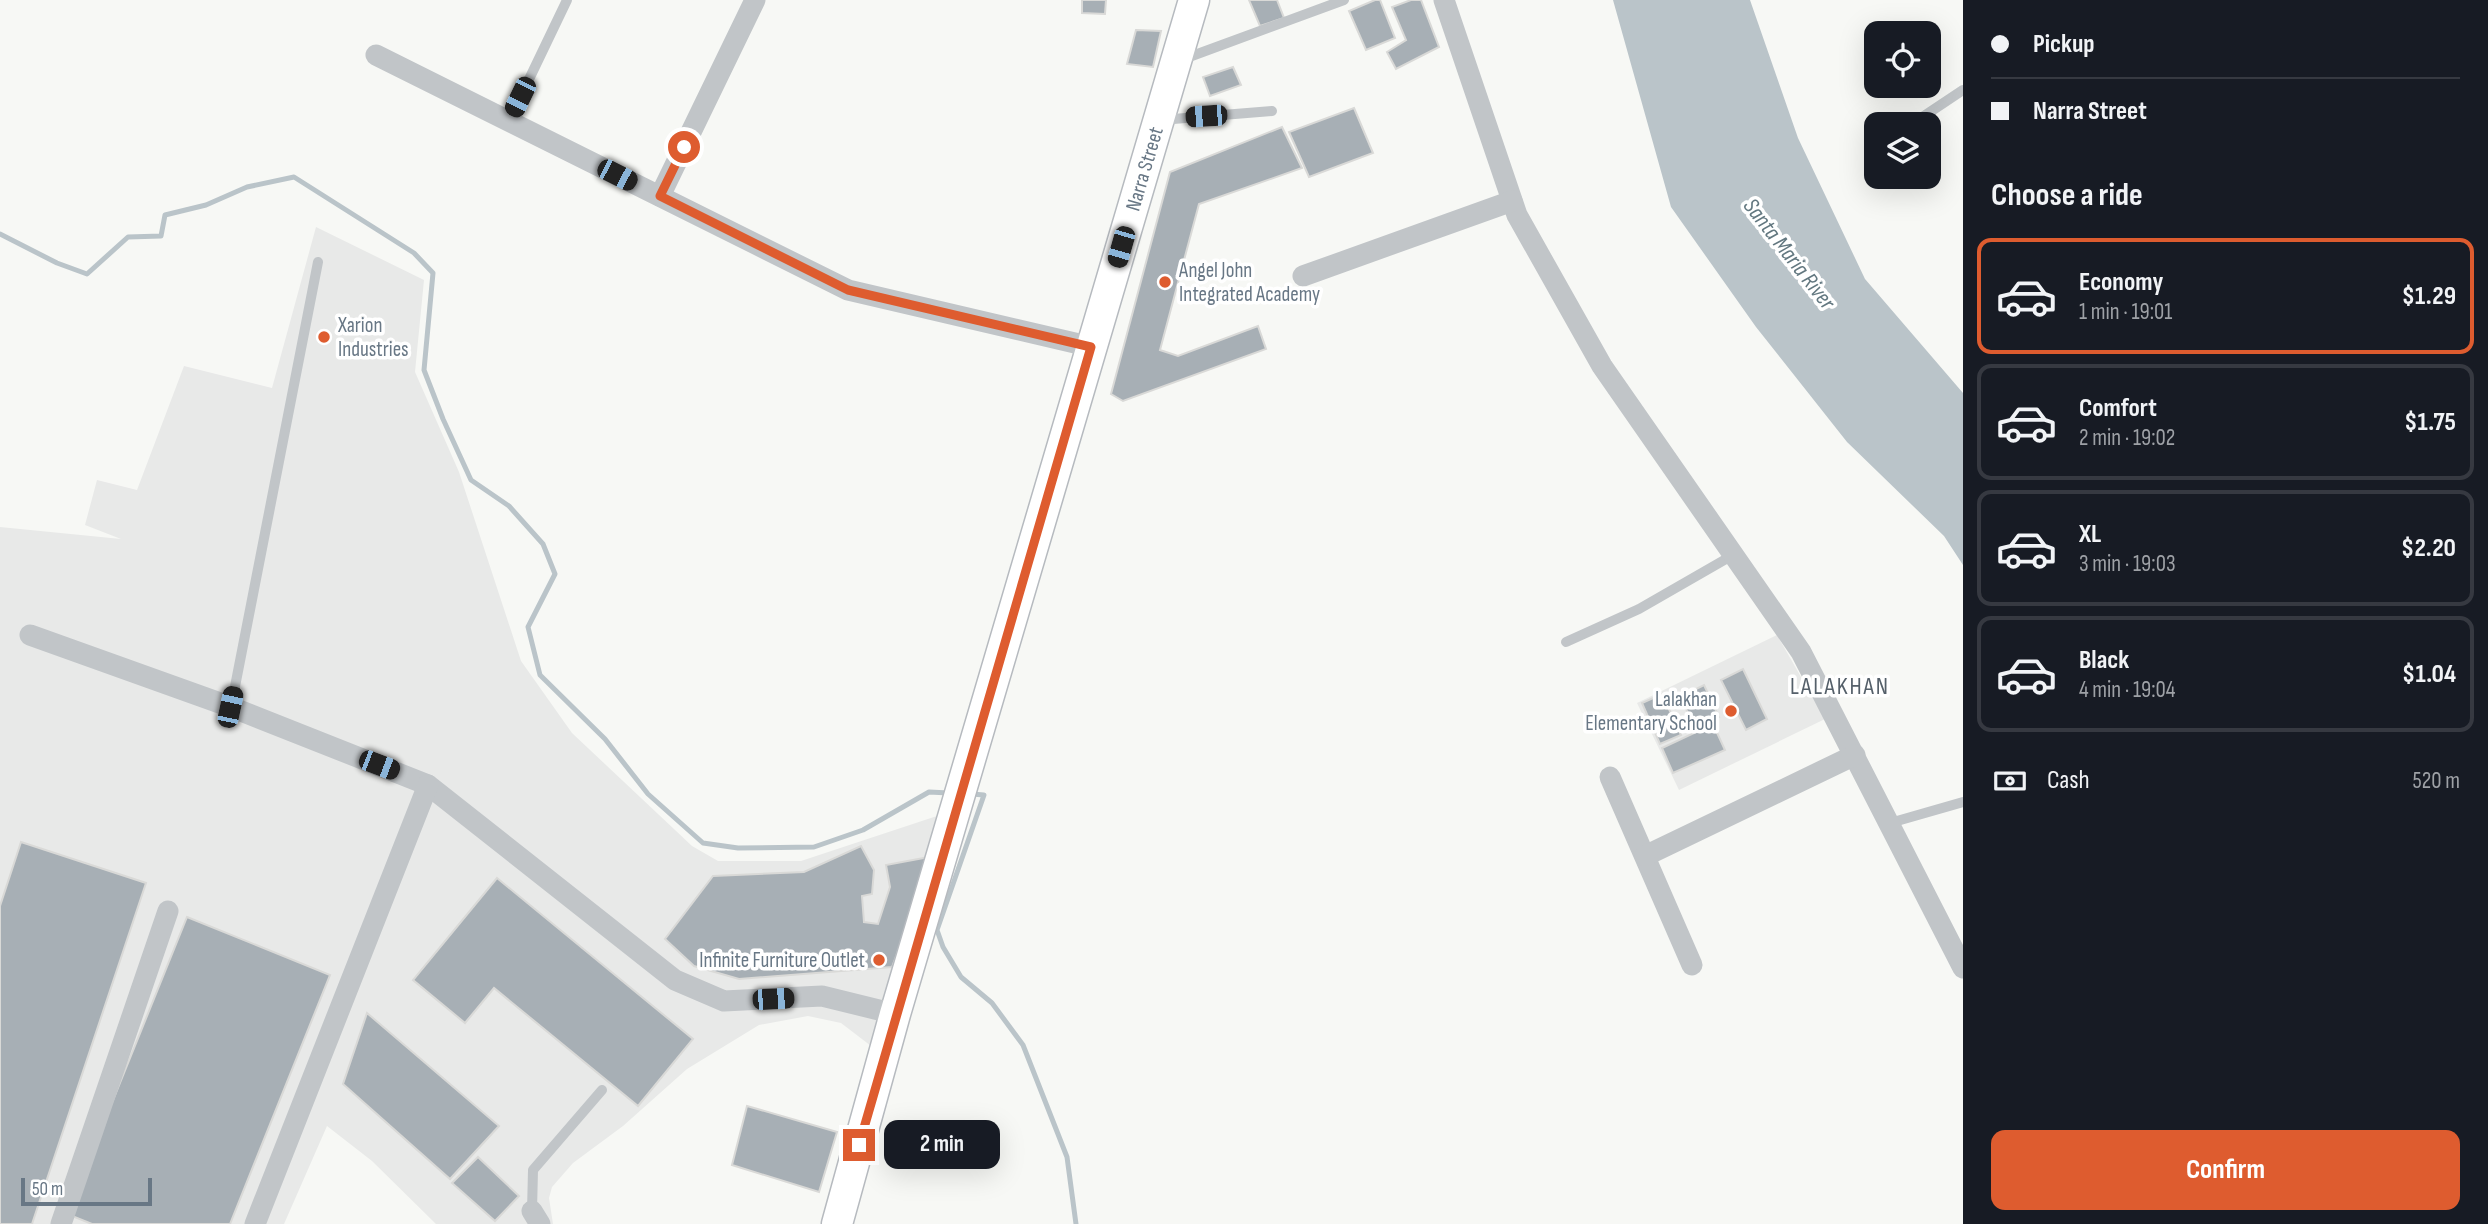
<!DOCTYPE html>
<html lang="en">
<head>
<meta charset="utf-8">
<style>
	:root { --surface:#171b24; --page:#20242c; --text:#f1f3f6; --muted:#9ea1a6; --line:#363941; --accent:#de5c2f }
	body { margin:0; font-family:"Sofia Sans Condensed",sans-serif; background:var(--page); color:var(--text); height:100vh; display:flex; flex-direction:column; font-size:26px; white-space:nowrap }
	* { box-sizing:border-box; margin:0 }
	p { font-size:23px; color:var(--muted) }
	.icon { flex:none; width:38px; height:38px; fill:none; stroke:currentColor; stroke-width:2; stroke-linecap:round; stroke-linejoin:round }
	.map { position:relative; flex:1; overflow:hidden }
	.drawer { display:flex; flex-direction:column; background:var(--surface); width:525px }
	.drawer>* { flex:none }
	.guide { display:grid; align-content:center; height:154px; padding:0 28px; background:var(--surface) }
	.tools { position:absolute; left:1864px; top:21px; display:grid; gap:14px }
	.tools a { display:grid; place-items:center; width:77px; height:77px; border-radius:14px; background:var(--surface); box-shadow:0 7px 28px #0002; font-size:35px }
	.scale { position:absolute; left:21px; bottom:18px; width:131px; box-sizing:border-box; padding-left:7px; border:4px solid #687785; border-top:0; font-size:19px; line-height:24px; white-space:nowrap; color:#687785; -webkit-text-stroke:5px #fff; paint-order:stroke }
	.end { position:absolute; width:32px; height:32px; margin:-16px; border:9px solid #de5c2f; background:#fff; box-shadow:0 0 0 4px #fff }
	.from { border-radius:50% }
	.bubble { position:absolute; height:49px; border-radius:14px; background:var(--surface); box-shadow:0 7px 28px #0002; font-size:23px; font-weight:700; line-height:49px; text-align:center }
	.car { position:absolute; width:21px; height:42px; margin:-21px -10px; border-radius:9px; box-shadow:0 0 5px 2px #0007; background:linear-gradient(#222 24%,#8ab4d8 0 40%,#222 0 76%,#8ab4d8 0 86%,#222 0) }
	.guide b { display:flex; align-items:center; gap:24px; height:66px; font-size:26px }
	.guide b+b { border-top:2px solid var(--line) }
	.guide i { width:18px; height:18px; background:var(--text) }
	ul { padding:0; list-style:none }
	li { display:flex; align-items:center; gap:21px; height:116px; margin:0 14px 10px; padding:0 14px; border:4px solid var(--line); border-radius:14px }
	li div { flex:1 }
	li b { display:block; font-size:26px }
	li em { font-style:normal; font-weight:700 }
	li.current { border-color:var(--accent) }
	li>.icon { width:63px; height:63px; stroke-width:1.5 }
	h2 { padding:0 28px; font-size:32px; line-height:84px }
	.pay { display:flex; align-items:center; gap:18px; height:77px; padding:0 28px; font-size:26px }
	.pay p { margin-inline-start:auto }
	.cta { display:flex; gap:14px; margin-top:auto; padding:14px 28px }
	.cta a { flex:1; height:80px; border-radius:14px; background:var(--accent); color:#fff; font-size:28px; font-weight:700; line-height:80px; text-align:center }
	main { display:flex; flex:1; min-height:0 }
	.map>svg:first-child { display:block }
</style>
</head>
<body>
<main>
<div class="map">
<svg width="1963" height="1224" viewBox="0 0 1963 1224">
	<rect width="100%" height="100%" fill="#f7f8f5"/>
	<!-- built -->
	<g fill="#e8e9e8">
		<path d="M316,227l108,53 -9,92 44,100 62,189 51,72 120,113 26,15h83l142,-47 -68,235 -34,-26 -33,-7 -49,9 -72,44 -64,57 -50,37 -21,24 -3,11 4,26h-117l-64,-63 -45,-35 -43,98h-284v-697l121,12 -36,-14 12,-45 40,10 47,-124 88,22z"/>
		<path d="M1777,635l48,84 -146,71 -42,-87z"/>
	</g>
	<!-- water -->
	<path fill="#bac4c9" d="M1613,0h137l48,138 67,141 98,114v172l-19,-29 -97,-94 -91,-115 -85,-120z"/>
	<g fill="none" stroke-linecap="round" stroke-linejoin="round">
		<!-- stream -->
		<g stroke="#bac4c9" stroke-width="5">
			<path d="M0,234l57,29 30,11 41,-37 33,-1 4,-21 41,-10 41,-18 47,-10 120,76 19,20 -9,97 19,49 28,61 38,26 34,38 12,30 -27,53 12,48 65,64 43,55 55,49 35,5 76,-1 49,-17 66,-38 20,1"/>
			<path d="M972,794l12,1 -47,135 6,17 18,30 31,26 31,42 44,112 9,67"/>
		</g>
	</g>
	<!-- building -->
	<g fill="#a7afb5" stroke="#d9d9d7" stroke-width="2">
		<path d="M1082,0h24l-1,14 -23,-1z"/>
		<path d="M1249,0h28l7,18 -24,8z"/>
		<path d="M1375,0h5l15,38 -29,12 -17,-39z"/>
		<path d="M1411,0h10l18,47 -43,22 -9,-17 19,-12 -14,-33z"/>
		<path d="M1136,30l25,1 -8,36 -26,-3z"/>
		<path d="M1233,67l8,18 -31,11 -7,-19z"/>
		<path d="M1354,108l19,45 -64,24 -20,-45z"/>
		<path d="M1282,127l20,41 -103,36 -39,146 18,6 80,-30 8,23 -143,52 -12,-7 59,-222z"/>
		<path d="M1743,669l24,50 -21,11 -25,-50z"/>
		<path d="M1704,685l15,32 -23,12 -16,-32z"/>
		<path d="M1662,694l19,41 -21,9 -18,-41z"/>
		<path d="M1713,724l12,26 -52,23 -11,-25z"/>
		<path d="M21,842l125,41 -114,341h-32v-318z"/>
		<path d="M861,846l13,24 -2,24 -10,2 2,26 14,2 12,-37 -4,-22 43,-8 -1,16 -36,94 -153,12 -45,-13 -29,-27 48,-63 91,-4z"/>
		<path d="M497,878l196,161 -55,67 -144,-118 -29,35 -52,-43z"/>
		<path d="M187,917l143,58 -100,249h-138l-25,-10z"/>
		<path d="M367,1013l132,113 -49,53 -107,-95z"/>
		<path d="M747,1106l90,26 -18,60 -87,-27z"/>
		<path d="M478,1157l41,39 -24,25 -43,-38z"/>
	</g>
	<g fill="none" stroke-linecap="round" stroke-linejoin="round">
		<defs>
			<g id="secondary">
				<path id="s1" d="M837,1224l58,-210 299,-1014"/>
			</g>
		</defs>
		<!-- secondary casing -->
		<use href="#secondary" stroke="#b6babf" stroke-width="33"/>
		<!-- service -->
		<g stroke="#c1c5c8" stroke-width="10">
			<path d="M1181,60l163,-60"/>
			<path d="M1161,120l111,-9"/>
			<path d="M509,121l58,-121"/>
			<path d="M1912,124l51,-34"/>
			<path d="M1566,642l73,-33 94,-54"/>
			<path d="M231,707l87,-445"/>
			<path d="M1890,823l73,-21"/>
			<path d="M532,1211l1,-41 69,-80"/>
		</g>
		<!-- minor -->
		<g stroke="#c1c5c8" stroke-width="21">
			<path d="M1444,0l73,215 85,151 199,286 162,316"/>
			<path d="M376,55l472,235 244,57"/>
			<path d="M660,196l95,-196"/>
			<path d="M1303,276l209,-75"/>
			<path d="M30,635l201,72 197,78 247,195 49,21 98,-5 73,18"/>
			<path d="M1610,777l82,188"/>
			<path d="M1645,856l210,-101"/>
			<path d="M532,1211l8,13"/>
			<path d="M61,1224l107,-313"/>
			<path d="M255,1224l173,-439"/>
		</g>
		<!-- secondary -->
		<use href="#secondary" stroke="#fff" stroke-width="30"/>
	</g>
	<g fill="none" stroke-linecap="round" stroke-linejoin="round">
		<!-- route -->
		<path stroke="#de5c2f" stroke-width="9" d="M684,147l-24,49 188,94 243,57 -232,798"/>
	</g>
	<!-- markers -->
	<g fill="#de5c2f" stroke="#fff" stroke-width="2.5">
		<circle cx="1165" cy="282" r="7"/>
		<circle cx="324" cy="337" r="7"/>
		<circle cx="1731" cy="711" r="7"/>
		<circle cx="879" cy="960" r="7"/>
	</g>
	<g text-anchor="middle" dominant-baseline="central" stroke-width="7" stroke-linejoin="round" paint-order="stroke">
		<!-- street labels -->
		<g font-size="21" fill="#687785" stroke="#fff">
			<text stroke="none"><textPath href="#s1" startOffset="1099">Narra Street</textPath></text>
		</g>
		<!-- poi labels -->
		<g font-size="21" fill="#687785" stroke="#fff" text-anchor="start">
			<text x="1179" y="270">Angel John<tspan x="1179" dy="24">Integrated Academy</tspan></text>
			<text x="338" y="325">Xarion<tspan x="338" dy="24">Industries</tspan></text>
			<text x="1717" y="699" text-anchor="end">Lalakhan<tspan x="1717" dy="24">Elementary School</tspan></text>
			<text x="865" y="960" text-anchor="end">Infinite Furniture Outlet</text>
		</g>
		<!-- water labels -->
		<g font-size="23" font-style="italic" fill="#637880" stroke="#fff">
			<text transform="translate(1789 254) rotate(52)">Santa Maria River</text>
		</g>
		<!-- quarter labels -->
		<g font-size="24" letter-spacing="2" fill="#55606a" stroke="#fff">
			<text x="1840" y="686">LALAKHAN</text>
		</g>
	</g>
</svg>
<div class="tools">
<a><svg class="icon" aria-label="locate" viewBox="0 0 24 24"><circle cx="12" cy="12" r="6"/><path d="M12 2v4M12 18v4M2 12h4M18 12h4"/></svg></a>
<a><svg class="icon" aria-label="layers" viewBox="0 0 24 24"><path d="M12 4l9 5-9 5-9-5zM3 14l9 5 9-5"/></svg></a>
</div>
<div class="scale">50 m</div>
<i class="end from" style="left:684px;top:147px"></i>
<i class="end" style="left:859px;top:1145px"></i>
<div class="bubble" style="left:884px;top:1120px;width:116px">2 min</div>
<i class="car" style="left:520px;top:97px;rotate:206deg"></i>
<i class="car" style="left:1206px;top:116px;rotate:266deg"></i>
<i class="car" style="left:617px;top:175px;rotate:117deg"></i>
<i class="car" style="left:1121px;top:247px;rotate:196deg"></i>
<i class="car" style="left:230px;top:707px;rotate:12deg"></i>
<i class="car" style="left:379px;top:765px;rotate:111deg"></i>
<i class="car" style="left:773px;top:999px;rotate:87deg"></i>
</div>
<section class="drawer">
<div class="guide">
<b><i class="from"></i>Pickup</b>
<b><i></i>Narra Street</b>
</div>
<h2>Choose a ride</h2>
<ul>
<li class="current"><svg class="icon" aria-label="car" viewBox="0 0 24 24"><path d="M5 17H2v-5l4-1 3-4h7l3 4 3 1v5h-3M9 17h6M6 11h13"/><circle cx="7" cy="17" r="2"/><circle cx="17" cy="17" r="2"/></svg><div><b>Economy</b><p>1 min · 19:01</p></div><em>$1.29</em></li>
<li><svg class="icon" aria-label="car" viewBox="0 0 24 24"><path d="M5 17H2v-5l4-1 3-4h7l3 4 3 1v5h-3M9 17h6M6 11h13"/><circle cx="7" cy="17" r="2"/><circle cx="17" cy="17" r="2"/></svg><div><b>Comfort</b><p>2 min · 19:02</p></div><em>$1.75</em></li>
<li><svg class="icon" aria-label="car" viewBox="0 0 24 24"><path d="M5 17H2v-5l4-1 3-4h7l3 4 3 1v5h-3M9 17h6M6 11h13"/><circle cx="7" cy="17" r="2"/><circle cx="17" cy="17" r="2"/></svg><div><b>XL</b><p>3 min · 19:03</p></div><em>$2.20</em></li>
<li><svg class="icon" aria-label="car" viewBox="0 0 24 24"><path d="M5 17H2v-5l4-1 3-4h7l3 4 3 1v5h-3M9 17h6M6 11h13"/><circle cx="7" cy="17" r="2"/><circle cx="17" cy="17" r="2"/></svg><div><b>Black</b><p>4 min · 19:04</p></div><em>$1.04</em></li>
</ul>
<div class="pay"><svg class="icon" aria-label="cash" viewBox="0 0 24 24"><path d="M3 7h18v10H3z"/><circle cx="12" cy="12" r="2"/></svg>Cash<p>520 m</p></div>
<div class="cta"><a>Confirm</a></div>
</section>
</main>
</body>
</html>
